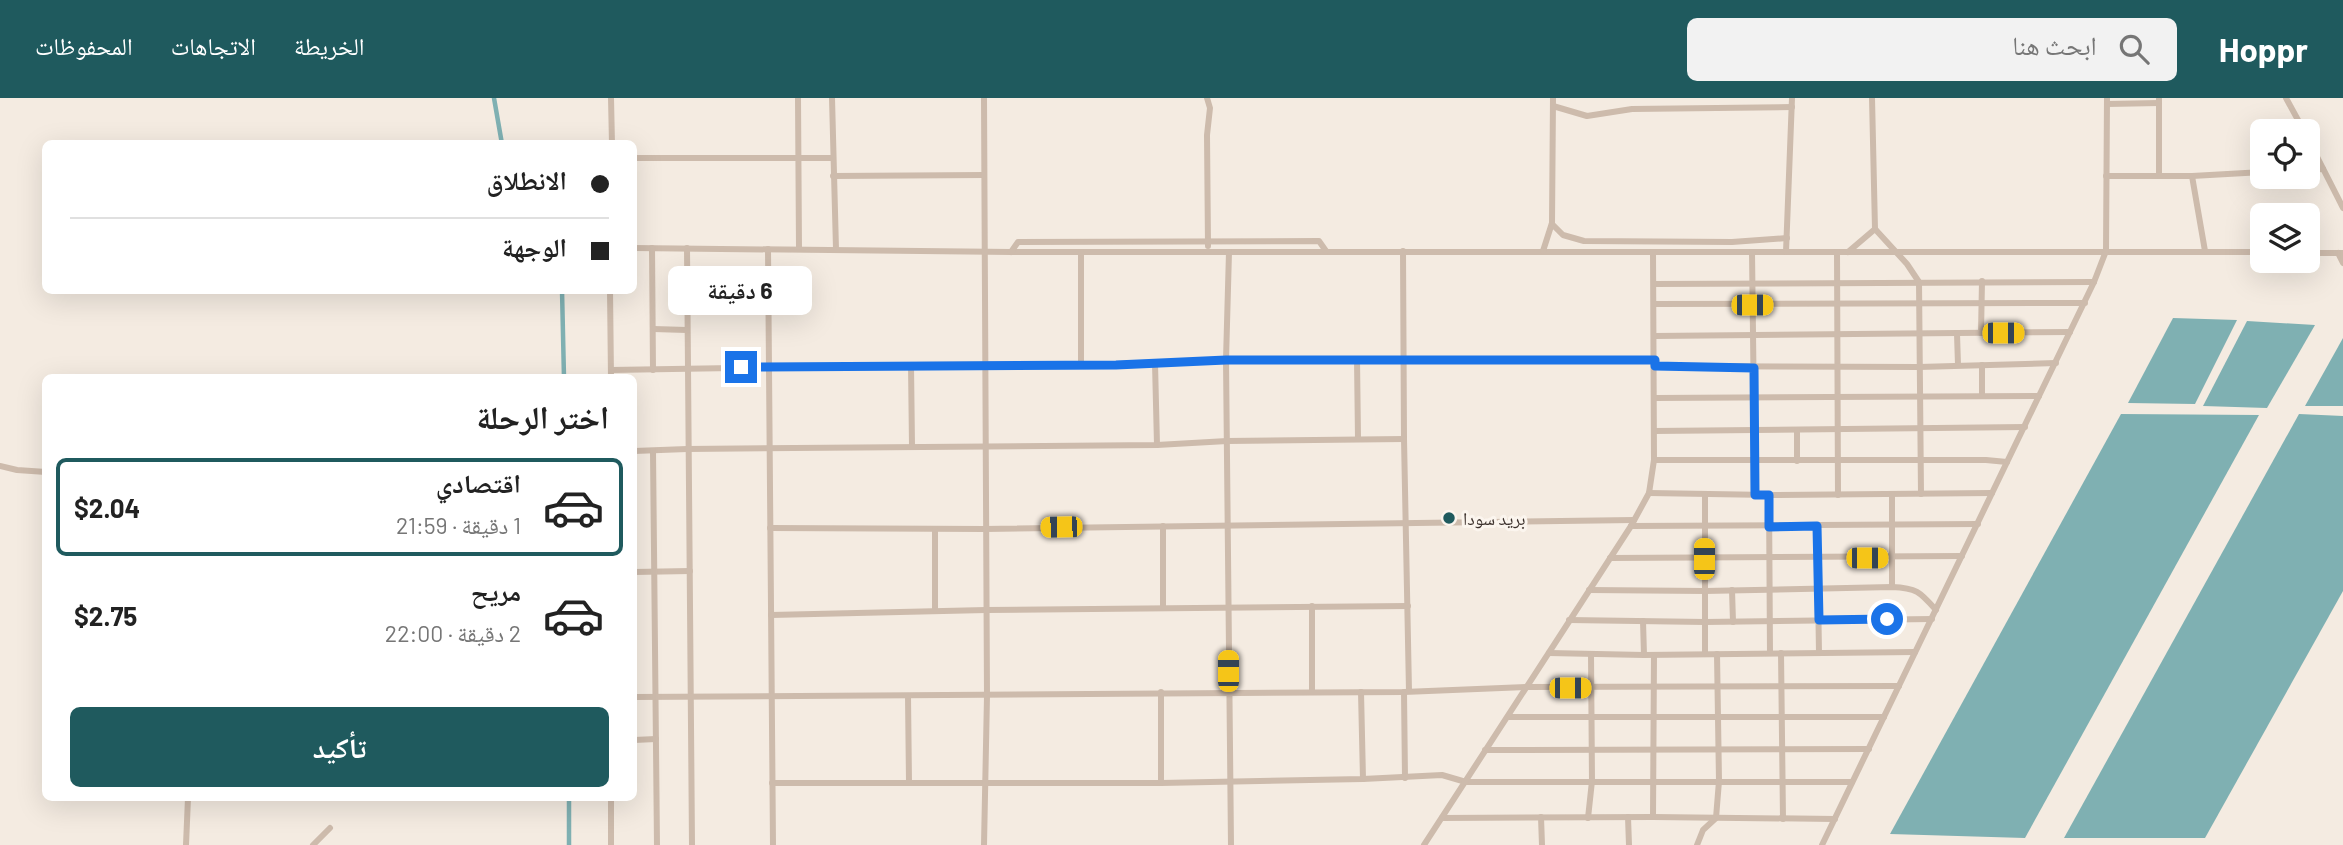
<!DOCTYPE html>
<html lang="ar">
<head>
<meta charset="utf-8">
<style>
	:root { --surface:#fff; --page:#f2f2f2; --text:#222; --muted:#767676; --line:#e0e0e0; --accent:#1f5a5e }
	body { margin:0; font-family:Barlow,"Noto Naskh Arabic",sans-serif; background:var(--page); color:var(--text); direction:rtl; height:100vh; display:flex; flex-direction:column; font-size:26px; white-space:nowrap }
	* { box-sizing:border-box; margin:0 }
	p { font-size:23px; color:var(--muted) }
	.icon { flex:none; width:38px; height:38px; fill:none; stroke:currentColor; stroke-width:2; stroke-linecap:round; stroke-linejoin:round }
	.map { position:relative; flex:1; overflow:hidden; direction:ltr }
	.drawer { position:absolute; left:42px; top:276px; width:595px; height:427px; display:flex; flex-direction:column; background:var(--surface); border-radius:10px; box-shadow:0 7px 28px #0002; direction:rtl }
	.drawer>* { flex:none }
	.banner { position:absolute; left:42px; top:42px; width:595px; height:154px; border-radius:10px; box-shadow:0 7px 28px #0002; direction:rtl; display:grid; align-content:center; height:154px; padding:0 28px; background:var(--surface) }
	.buttons { position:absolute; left:2250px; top:21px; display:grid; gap:14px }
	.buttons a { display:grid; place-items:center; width:70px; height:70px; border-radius:10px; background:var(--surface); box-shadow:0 7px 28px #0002; font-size:35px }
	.end { position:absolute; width:32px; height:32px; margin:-16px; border:9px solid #1a73e8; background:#fff; box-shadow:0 0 0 4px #fff }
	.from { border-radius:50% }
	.bubble { position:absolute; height:49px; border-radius:10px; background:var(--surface); box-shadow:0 7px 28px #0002; font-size:23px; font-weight:700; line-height:49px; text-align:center; direction:rtl }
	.car { position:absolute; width:21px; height:42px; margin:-21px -10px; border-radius:9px; box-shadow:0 0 5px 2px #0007; background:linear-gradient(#f5c518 24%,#345 0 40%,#f5c518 0 76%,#345 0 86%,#f5c518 0) }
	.banner b { display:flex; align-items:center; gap:24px; height:66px; font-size:26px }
	.banner b+b { border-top:2px solid var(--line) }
	.banner i { width:18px; height:18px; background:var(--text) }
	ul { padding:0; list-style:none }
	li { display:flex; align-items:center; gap:21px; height:98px; margin:0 14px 10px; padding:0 14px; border:4px solid transparent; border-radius:10px }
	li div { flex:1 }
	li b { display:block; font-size:26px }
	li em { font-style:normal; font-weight:700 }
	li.current { border-color:var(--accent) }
	li>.icon { width:63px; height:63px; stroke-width:1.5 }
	h2 { padding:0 28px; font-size:32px; line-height:84px }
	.button { display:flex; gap:14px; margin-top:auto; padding:14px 28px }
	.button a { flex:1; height:80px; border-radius:10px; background:var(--accent); color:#fff; font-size:28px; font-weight:700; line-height:80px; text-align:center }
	header { display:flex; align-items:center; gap:42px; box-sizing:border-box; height:98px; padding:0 35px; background:var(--accent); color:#fff }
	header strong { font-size:33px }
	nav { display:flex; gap:38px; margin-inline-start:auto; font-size:24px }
	.search { width:490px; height:63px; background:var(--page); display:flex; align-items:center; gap:18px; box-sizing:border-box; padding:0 24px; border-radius:10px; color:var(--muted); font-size:26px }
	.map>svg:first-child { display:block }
</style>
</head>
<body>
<header>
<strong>Hoppr</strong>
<div class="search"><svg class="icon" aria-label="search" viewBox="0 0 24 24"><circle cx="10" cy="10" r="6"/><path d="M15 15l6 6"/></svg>ابحث هنا</div>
<nav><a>الخريطة</a><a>الاتجاهات</a><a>المحفوظات</a></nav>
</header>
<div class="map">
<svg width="2343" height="747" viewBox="0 0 2343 747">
	<rect width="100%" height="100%" fill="#f4ebe1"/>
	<!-- water -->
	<g fill="#7fb0b2">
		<path d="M2173,220l64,2 -42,84 -67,-1z"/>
		<path d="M2247,223l68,4 -48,83 -64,-2z"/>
		<path d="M2343,240v68h-38z"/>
		<path d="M2121,316l138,1 -234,423 -135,-4z"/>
		<path d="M2299,316l44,2v175l-138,247h-141z"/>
	</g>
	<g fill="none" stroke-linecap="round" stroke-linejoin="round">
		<!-- canal -->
		<g stroke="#7fb0b2" stroke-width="4.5">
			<path d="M494,0l8,46"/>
			<path d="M562,192l2,88"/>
			<path d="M569,700v47"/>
		</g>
		<!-- minor -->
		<g stroke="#cdbbac" stroke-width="6">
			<path d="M611,0l1,46"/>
			<path d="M798,0l1,150"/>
			<path d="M832,0l4,151"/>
			<path d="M1207,0l3,10 -3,27 1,111"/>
			<path d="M1872,0l3,131 32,35 12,18 2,212"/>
			<path d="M2159,0v78"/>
			<path d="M2286,0l18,33"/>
			<path d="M2107,6l52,-1"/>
			<path d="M1553,8l34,10 45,-7 160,-2"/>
			<path d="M2308,41l35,69"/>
			<path d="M634,60h199"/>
			<path d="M2308,72l15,-1"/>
			<path d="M833,78l151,-1"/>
			<path d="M2106,78h86l71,-4"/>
			<path d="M2192,78l13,75"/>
			<path d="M1552,126l11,11 21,6 148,1 55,-4"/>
			<path d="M634,150l377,4h1252"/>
			<path d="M652,150l1,122"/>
			<path d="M687,150l5,597"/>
			<path d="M768,151l5,596"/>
			<path d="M1403,153l1,188 5,252"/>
			<path d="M1543,153l9,-28 1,-125"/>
			<path d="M1011,154l7,-10 301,-1 7,10"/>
			<path d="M1081,154v113"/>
			<path d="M1229,154l-3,108 5,485"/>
			<path d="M1752,154l3,243"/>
			<path d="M1786,154l6,-154"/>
			<path d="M1837,154l1,243"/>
			<path d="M1848,154l27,-23"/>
			<path d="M2308,155h35"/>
			<path d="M2338,155l5,10"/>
			<path d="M1654,186l440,-2"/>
			<path d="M610,192l1,88"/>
			<path d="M1654,206l431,-1"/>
			<path d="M653,231l34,1"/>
			<path d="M1981,235l1,-52"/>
			<path d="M1957,236l1,31"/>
			<path d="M1654,238l416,-4"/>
			<path d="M1357,261l1,80"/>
			<path d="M1155,265l2,82"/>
			<path d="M911,267l1,81"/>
			<path d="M1655,268l264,1 137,-4"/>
			<path d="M611,272l300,-5 206,-1 109,-4h429"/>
			<path d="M1982,298v-31"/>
			<path d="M1655,300l384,-2"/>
			<path d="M1654,333l371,-4"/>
			<path d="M634,353l53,-2 470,-4 70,-4 177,-2"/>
			<path d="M653,353l4,394"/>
			<path d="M1654,362h332l21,2"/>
			<path d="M1797,363v-30"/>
			<path d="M0,368l17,4 29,2"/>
			<path d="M1649,395l120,2 223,-2"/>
			<path d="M1705,397v159"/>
			<path d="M1769,397l1,158"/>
			<path d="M1631,428l347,-2"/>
			<path d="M1817,428l2,127"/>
			<path d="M770,430l215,1 649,-9"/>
			<path d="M1610,460l352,-2"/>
			<path d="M634,474l56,-1"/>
			<path d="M1892,489v-93"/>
			<path d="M1589,492l116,1 187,-4c25,1 28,5 44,23"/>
			<path d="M1732,492l1,32"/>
			<path d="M1312,508v86"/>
			<path d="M1163,510v-82"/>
			<path d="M935,513v-82"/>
			<path d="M771,517l215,-5 422,-4"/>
			<path d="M1569,522l136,2 227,-3"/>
			<path d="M1643,523l1,34"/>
			<path d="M1549,555l95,2 271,-3"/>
			<path d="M1781,555l2,166"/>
			<path d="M1161,594v91"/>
			<path d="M1361,594l2,87"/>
			<path d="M1404,594l1,86"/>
			<path d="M908,598l1,86"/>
			<path d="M634,599l770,-5 122,-5 373,-1"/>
			<path d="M1508,619h376"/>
			<path d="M634,642l22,-1"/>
			<path d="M1485,652l384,-1"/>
			<path d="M772,685h389l202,-4 79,-4 24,7h386"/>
			<path d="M611,700v47"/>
			<path d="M1541,719l1,28"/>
			<path d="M1628,719l1,28"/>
			<path d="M1653,719l1,-162"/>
			<path d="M1442,720l211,-1 182,2"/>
			<path d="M1588,720l4,-37 -1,-127"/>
			<path d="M186,747l2,-47"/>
			<path d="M313,747l17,-17"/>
			<path d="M984,747l3,-149 -3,-598"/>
			<path d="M1424,747l207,-319 18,-33 5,-33 -1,-208"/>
			<path d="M1697,747l6,-15 13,-12 3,-37 -2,-127"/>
			<path d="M1822,747l272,-563 12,-31 1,-153"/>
		</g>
	</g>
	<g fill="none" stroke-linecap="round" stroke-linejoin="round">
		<!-- route -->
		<path stroke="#1a73e8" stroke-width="9" d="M741,269l375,-2 110,-5h429v6l99,2 1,127h14v32l48,-1 2,94 68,-1"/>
	</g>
	<!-- markers -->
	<circle fill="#1f5a5e" stroke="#fbf5ee" stroke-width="2.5" cx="1449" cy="420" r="7"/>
	<g text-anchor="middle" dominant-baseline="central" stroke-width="6" stroke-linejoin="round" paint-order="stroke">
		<!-- poi labels -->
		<g font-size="18" fill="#3b302b" stroke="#fbf5ee" text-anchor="start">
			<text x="1463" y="420">بريد سودا</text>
		</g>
	</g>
</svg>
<div class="buttons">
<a><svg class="icon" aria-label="locate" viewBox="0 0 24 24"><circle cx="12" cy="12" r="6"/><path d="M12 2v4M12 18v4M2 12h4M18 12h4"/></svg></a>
<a><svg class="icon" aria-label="layers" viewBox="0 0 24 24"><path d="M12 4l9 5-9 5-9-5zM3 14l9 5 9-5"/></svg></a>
</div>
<i class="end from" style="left:1887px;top:521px"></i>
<i class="end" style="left:741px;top:269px"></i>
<div class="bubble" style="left:668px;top:168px;width:144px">6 دقيقة</div>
<i class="car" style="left:1752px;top:207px;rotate:90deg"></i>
<i class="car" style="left:2003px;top:235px;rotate:90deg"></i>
<i class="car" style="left:1061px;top:429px;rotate:269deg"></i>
<i class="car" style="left:1867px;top:460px;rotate:90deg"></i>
<i class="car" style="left:1704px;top:461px;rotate:0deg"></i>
<i class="car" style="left:1228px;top:573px;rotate:0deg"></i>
<i class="car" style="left:1570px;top:590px;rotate:90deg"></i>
<div class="banner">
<b><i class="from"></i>الانطلاق</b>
<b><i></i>الوجهة</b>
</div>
<section class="drawer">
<h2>اختر الرحلة</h2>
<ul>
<li class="current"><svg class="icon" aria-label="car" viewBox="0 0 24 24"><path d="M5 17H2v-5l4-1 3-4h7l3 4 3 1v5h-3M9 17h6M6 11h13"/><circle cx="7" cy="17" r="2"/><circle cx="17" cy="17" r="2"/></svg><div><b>اقتصادي</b><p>1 دقيقة · 21:59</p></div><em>$2.04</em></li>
<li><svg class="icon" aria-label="car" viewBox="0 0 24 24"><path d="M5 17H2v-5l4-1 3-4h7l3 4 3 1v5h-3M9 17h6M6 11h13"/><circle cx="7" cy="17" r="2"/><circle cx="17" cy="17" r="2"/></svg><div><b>مريح</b><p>2 دقيقة · 22:00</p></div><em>$2.75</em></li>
</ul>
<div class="button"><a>تأكيد</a></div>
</section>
</div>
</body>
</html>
